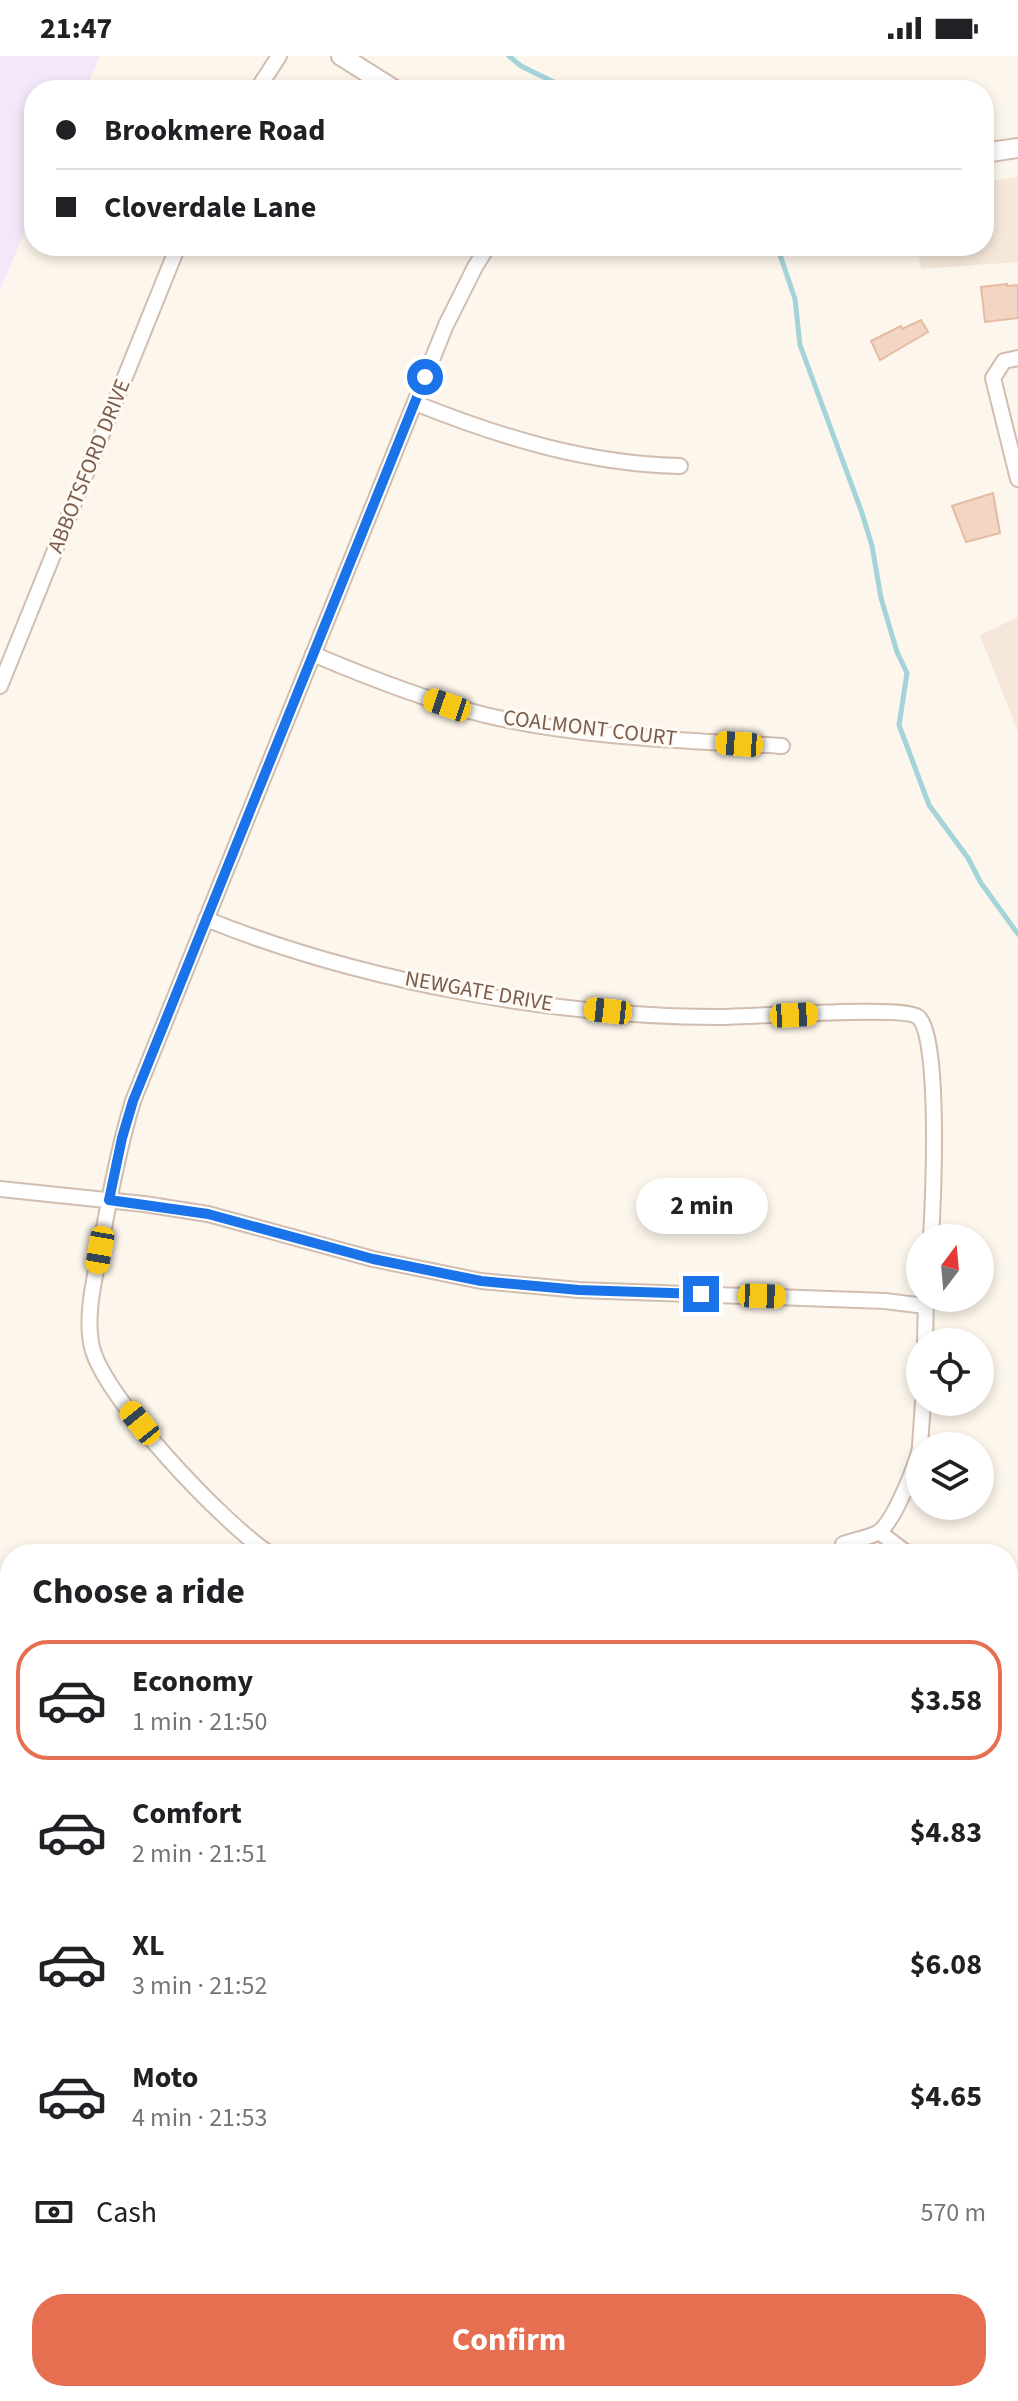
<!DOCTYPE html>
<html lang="en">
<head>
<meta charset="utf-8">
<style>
	:root { --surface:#fff; --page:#f6f6f6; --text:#202124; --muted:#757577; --line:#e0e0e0; --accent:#e76f51 }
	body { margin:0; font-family:"Source Sans 3",sans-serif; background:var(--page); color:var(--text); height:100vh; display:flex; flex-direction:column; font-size:30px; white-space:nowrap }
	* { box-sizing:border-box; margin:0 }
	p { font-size:26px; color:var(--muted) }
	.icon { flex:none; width:44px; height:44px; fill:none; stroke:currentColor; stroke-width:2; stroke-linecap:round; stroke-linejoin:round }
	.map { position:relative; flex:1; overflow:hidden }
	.details { position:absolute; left:0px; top:1488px; width:1018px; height:858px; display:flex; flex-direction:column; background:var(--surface); border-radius:32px 32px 0 0; box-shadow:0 4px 12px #0003 }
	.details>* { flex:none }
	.hud { position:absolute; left:24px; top:24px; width:970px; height:176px; border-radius:32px; box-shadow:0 4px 12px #0003; display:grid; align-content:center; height:176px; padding:0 32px; background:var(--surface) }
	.needle { width:52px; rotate:16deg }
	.controls { position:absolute; left:906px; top:1168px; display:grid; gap:16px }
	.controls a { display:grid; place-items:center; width:88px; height:88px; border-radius:50%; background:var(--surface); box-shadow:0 4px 12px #0003; font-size:40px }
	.end { position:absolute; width:36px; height:36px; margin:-18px; border:10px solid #1a73e8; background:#fff; box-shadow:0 0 0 4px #fff }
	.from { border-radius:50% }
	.bubble { position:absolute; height:56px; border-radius:28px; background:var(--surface); box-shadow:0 4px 12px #0003; font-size:26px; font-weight:700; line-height:56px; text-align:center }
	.car { position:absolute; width:24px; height:48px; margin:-24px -12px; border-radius:10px; box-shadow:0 0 6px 2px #0007; background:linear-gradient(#f5c518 24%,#345 0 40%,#f5c518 0 76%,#345 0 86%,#f5c518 0) }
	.hud b { display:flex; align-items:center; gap:28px; height:76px; font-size:30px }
	.hud b+b { border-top:2px solid var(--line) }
	.hud i { width:20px; height:20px; background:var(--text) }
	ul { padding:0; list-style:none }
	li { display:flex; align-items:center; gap:24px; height:120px; margin:0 16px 12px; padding:0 16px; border:4px solid transparent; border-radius:32px }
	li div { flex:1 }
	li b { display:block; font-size:30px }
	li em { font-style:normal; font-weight:700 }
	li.selected { border-color:var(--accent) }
	li>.icon { width:72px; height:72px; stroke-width:1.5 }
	h2 { padding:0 32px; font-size:36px; line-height:96px }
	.pay { display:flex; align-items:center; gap:20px; height:88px; padding:0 32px; font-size:30px }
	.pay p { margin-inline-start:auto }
	.action { display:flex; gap:16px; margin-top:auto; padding:16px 32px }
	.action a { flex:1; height:92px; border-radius:32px; background:var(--accent); color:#fff; font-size:32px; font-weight:700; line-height:92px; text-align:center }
	.status { display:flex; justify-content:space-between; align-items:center; height:56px; padding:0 40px; background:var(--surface); direction:ltr }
	.status svg { height:22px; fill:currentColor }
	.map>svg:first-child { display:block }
</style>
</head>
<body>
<div class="status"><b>21:47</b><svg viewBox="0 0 49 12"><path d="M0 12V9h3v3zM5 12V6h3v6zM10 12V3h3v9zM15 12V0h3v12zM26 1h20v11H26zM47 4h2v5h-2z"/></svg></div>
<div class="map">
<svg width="1018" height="2345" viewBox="0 0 1018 2345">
	<rect width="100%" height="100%" fill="#fdf6ec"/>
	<!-- residential -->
	<g fill="#f5e8da">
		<path d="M1018,121v85l-97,7 -4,-23h67v-64z"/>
		<path d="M1018,561v115l-38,-97z"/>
	</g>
	<!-- education -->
	<path fill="#f3e8fa" d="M0,0h100l-15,34h-51v120l-34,80z"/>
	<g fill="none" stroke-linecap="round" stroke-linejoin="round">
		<!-- stream -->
		<g stroke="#a5d3da" stroke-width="5">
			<path d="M509,0l12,10 49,24"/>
			<path d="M777,190l18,53 5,46 62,168 10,33 9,52 16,54 10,21 -8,52 30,80 39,53 13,25 37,51"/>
			<path d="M0,1763l10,4"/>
			<path d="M1008,2329l10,7"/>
		</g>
	</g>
	<!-- building -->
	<g fill="#f3d5c3" stroke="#e6bba3" stroke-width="2">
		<path d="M1007,228v2l11,-1v33l-33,4 -4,-35z"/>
		<path d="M921,264l7,12 -48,28 -9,-19 30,-15 1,3z"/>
		<path d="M993,437l7,40 -34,9 -14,-36z"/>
	</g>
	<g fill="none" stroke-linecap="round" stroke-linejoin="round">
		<defs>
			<g id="minor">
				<path d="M257,34l22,-34"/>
				<path d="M1018,302l-14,3 -11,17 25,101"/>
				<path d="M415,347c85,34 172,61 265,63"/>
				<path d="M313,598c56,24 113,46 172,61 97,23 198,25 297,31"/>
				<path d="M0,630l178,-440"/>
				<path d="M206,863c153,62 349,98 514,98 31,0 184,-12 198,0 23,19 15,186 13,221"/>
				<path d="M0,1133l144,15 64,10 165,45 108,22 98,9 306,11 40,5"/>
				<path d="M925,1286l1,-44"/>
				<path d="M920,1390l3,-44"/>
				<path d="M879,1476l29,22"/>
				<path d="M843,1488c10,-4 27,-6 36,-12 15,-11 37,-66 41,-84"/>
				<path d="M270,1498c-45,-29 -167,-157 -178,-207 -7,-30 2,-66 8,-97 9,-50 18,-100 33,-149l313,-776 29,-58 13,-21"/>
				<path d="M0,1620l10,9"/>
				<path d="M1008,1816l10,-6"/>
			</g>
			<g id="tertiary">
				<path d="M341,0l54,34"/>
				<path d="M984,97l34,-5"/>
			</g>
		</defs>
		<!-- minor casing -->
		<use href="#minor" stroke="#d1beb0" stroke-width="18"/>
		<!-- tertiary casing -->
		<use href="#tertiary" stroke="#d1beb0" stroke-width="22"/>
		<!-- minor -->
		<use href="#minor" stroke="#fff" stroke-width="14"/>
		<!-- tertiary -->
		<use href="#tertiary" stroke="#fff" stroke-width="18"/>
	</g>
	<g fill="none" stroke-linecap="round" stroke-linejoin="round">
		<!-- route -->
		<path stroke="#1a73e8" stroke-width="10" d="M425,321l-292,724 -11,37 -13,62 99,14 165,45 108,22 98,9 122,4"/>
	</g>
	<g text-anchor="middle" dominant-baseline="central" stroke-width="6" stroke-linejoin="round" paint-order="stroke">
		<!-- street labels -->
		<g font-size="22" fill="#7a5c4d" stroke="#fffaf3">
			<text transform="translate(89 410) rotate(-68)">ABBOTSFORD DRIVE</text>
			<text transform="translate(590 672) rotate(7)">COALMONT COURT</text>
			<text transform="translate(479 935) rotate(10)">NEWGATE DRIVE</text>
		</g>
	</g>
</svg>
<div class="controls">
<a><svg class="needle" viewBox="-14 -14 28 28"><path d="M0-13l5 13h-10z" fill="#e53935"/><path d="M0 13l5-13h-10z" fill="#757577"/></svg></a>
<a><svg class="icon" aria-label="locate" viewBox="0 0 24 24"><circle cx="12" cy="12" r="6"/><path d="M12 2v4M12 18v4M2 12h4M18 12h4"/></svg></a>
<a><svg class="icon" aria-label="layers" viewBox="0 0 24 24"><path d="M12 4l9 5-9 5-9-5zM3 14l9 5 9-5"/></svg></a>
</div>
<i class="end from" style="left:425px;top:321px"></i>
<i class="end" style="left:701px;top:1238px"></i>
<div class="bubble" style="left:636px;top:1122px;width:132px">2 min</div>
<i class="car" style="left:447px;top:649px;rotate:289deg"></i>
<i class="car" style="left:739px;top:688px;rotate:274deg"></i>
<i class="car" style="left:608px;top:955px;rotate:276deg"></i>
<i class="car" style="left:794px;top:959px;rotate:87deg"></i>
<i class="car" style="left:100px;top:1194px;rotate:190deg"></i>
<i class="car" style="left:762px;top:1240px;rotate:92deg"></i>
<i class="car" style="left:140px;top:1367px;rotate:321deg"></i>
<div class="hud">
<b><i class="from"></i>Brookmere Road</b>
<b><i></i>Cloverdale Lane</b>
</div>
<section class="details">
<h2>Choose a ride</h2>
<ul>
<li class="selected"><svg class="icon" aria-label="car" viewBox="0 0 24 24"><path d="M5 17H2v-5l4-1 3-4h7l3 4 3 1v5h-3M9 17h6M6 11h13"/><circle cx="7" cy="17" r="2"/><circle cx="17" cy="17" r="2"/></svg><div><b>Economy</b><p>1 min · 21:50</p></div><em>$3.58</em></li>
<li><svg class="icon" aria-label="car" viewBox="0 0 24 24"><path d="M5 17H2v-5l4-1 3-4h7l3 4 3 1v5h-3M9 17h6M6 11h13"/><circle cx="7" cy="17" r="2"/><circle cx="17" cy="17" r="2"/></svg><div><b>Comfort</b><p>2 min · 21:51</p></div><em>$4.83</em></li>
<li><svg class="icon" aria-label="car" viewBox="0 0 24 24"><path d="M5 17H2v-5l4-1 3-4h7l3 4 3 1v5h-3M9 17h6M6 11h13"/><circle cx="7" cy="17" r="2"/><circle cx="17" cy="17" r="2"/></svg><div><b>XL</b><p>3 min · 21:52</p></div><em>$6.08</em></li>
<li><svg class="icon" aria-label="car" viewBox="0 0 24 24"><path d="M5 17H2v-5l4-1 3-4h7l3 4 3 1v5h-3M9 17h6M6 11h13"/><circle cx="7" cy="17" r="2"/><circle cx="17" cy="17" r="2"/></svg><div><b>Moto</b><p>4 min · 21:53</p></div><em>$4.65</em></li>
</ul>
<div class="pay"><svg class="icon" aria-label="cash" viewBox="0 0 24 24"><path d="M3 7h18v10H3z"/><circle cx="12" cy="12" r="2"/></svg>Cash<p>570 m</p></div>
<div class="action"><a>Confirm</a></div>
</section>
</div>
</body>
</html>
